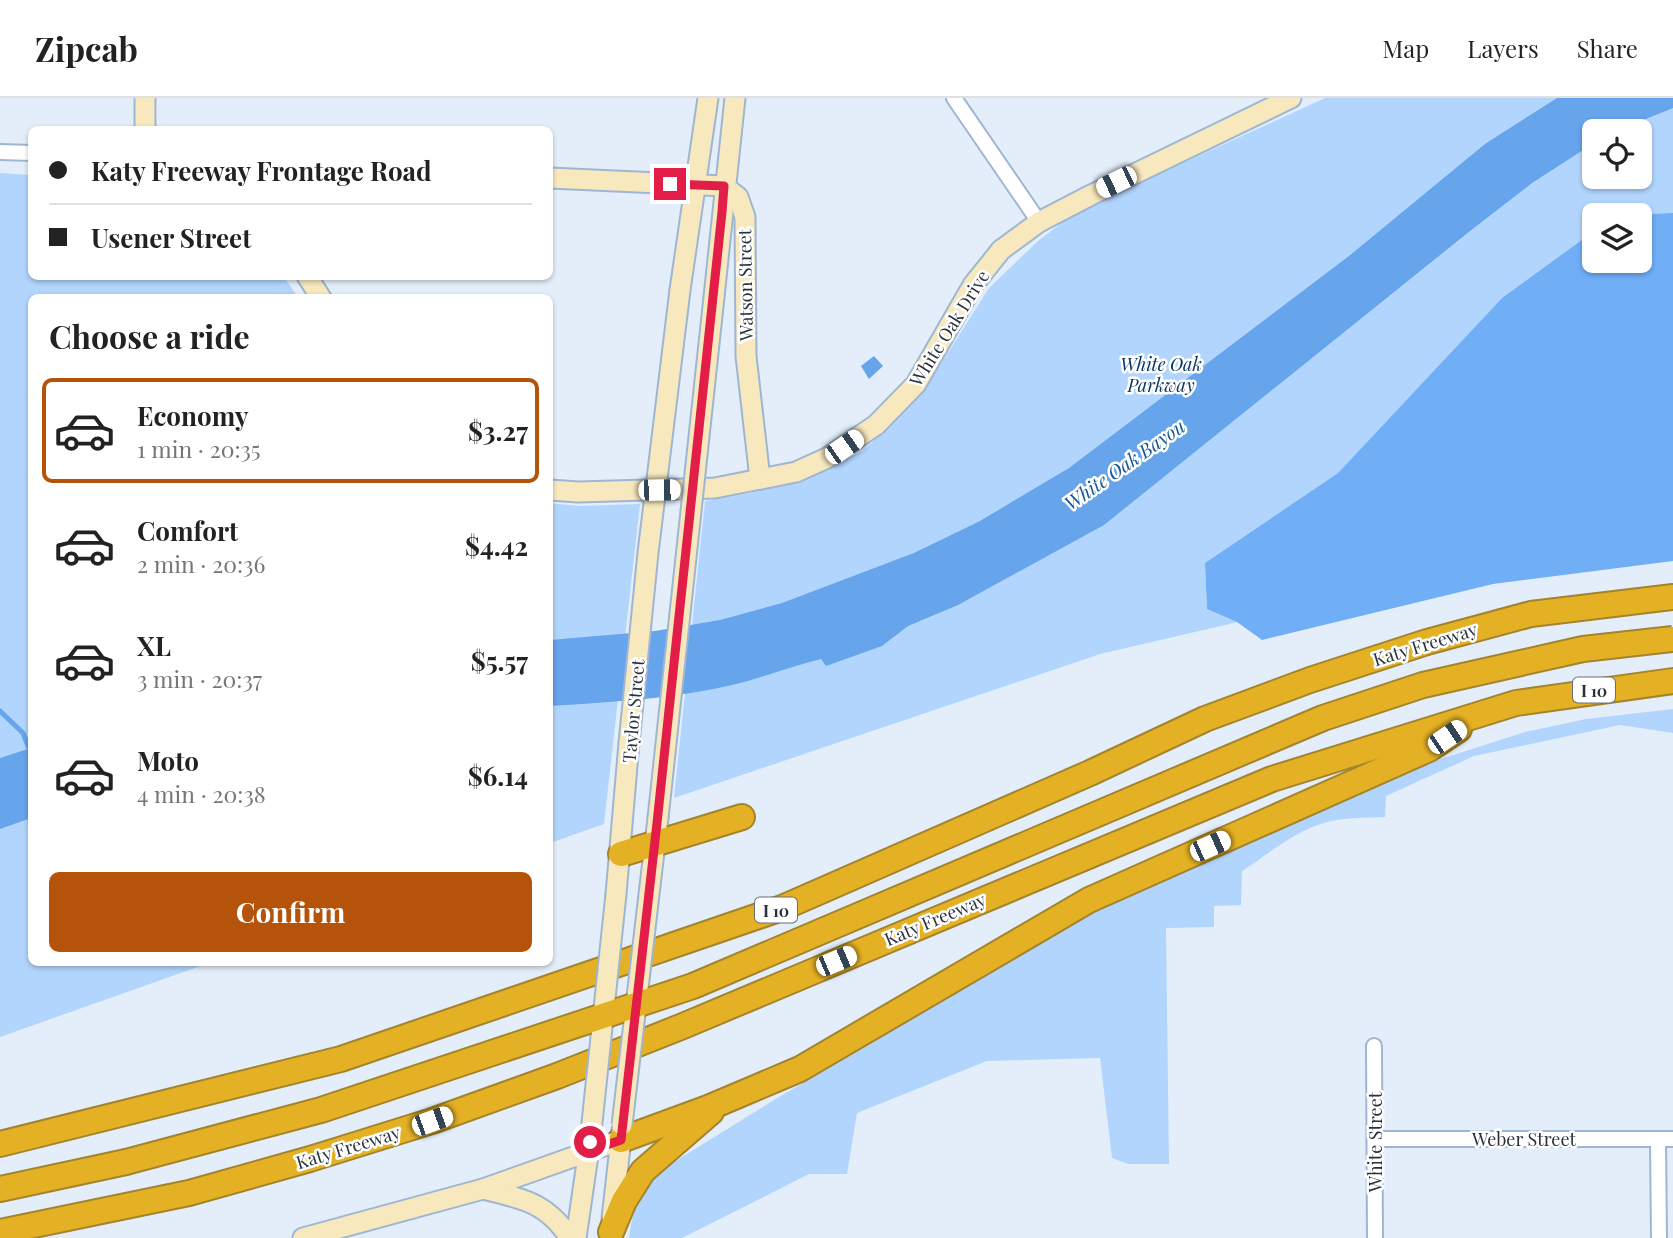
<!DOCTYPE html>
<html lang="en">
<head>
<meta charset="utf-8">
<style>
	:root { --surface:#fff; --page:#f2f2f2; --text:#222; --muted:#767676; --line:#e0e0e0; --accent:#b45309 }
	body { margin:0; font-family:"Playfair Display",serif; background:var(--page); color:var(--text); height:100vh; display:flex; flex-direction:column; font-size:26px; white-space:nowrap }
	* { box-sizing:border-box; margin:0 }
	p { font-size:23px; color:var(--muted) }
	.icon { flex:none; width:38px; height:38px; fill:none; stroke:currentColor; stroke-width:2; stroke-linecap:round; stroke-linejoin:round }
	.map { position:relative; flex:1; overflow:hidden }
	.sheet { position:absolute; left:28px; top:196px; width:525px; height:672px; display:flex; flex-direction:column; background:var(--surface); border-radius:10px; box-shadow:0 2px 5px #0004 }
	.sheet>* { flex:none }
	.guide { position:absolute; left:28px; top:28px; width:525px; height:154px; border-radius:10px; box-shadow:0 2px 5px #0004; display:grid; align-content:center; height:154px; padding:0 21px; background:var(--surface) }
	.fabs { position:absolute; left:1582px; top:21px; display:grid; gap:14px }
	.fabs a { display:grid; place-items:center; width:70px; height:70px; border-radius:10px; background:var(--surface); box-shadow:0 2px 5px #0004; font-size:35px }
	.end { position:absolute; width:32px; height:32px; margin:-16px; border:9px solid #e11d48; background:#fff; box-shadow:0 0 0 4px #fff }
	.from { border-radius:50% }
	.car { position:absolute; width:21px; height:42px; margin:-21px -10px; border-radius:9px; box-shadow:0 0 5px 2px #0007; background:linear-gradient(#fff 24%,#345 0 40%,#fff 0 76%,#345 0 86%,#fff 0) }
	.guide b { display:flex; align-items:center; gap:24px; height:66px; font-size:26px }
	.guide b+b { border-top:2px solid var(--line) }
	.guide i { width:18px; height:18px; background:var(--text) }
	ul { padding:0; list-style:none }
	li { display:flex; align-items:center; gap:21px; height:105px; margin:0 14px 10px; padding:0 7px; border:4px solid transparent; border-radius:10px }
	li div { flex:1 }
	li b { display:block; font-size:26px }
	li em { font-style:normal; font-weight:700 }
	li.active { border-color:var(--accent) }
	li>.icon { width:63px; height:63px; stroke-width:1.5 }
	h2 { padding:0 21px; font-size:32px; line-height:84px }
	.action { display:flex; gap:14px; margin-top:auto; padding:14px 21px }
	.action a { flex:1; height:80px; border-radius:10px; background:var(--accent); color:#fff; font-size:28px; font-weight:700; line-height:80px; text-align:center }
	header { display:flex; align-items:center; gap:42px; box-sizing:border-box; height:98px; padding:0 35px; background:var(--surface); border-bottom:2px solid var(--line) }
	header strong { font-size:33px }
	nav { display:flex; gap:38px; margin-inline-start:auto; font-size:24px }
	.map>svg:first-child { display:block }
</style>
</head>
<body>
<header>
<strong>Zipcab</strong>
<nav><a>Map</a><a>Layers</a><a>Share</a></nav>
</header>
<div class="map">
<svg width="1673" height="1140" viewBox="0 0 1673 1140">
	<rect width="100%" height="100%" fill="#e4eefa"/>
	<!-- green -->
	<g fill="#b2d5fd" fill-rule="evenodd">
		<path d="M1325,0h348v115l-79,2v16l-92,67 -164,175 -133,90 2,46 31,13 -138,32 -426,144 31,-297 46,-8 53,-14 59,-28 60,-59 66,-104 49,-47 29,-22 61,-31zM1594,33h46v46h-46z"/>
		<path d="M0,75l31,2 1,101 252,1 14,20 -266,1v664l177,1 -209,74z"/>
		<path d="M550,405l29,3 61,-2 -36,320 -54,19z"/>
		<path d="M1673,611v24l-53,-8 -146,31 -88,40 -1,21c-20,1 -42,0 -61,6 -29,8 -57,32 -82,48l-1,34 -27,1v21l-48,1 3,236h-41l-16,-6 -12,-100 -113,3 -130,52 -10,61h-38l-127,64h-53c4,-27 8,-41 24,-63l126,-78 90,-52 78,-51 129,-76 337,-150 112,-36 61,-13z"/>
	</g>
	<!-- forest -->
	<path fill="#70aef6" d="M1673,115v348l-180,23 -231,56 -25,-18 -30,-13 -2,-46 133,-90 164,-175 92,-67v30h46v-46h-25z"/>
	<!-- water -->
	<g fill="#66a4eb">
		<path d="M1557,0h116v10l-57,23h-22v12l-62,40 -62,48 -366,294 -146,80 -50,21 -26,20 -56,20 -5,-7c-25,6 -49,15 -73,22 -62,17 -135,21 -198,25v-66l105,-9 65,-11 62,-17 132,-50 66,-32 89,-53 280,-212 136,-112z"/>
		<path d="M874,258l9,10 -14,13 -8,-13z"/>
		<path d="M31,650v70l-31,11v-71z"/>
	</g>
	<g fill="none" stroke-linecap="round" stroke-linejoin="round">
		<!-- stream -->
		<path stroke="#66a4eb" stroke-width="5" d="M0,613l23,22 9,23"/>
		<defs>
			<g id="street">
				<path d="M954,0l85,124"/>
				<path d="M0,54l32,1"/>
				<path d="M1374,948l1,192"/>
				<path d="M1375,1041h298"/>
				<path d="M1658,1041l1,99"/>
			</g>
			<g id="secondary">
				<path d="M145,0v32"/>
				<path d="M550,80l174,8"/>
				<path d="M724,88l14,11 7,20 1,139 14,123"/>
				<path d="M307,178l14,22"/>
				<path d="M680,192l28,-192"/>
				<path d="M714,199l21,-199"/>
				<path d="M550,392l28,2 137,-4 81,-16 31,-14 49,-33 40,-41 57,-99 28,-35 38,-28 52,-27 200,-97"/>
				<path d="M650,788l8,-68"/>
				<path d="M616,796l13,-151"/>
				<path d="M483,1091c40,10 63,13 87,49"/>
				<path d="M612,1120l10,-88"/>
				<path d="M303,1140l180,-49 138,-49"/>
				<path d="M576,1140l14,-96"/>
			</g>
			<g id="highway">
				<path d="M621,756l121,-37"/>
				<path d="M621,1042l87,-32 92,-39 289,-169 340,-151 30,-20"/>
				<path d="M0,1046l341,-85 441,-151 308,-135 115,-54 105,-39 117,-38 104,-28 142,-17"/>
				<path d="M0,1091l126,-27"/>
				<path d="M0,1134l189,-39 121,-34 122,-38 125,-45 126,-50 589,-247 244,-76 157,-22"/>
				<path d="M611,1134l13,-31 19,-30 68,-59"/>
			</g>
		</defs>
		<!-- street casing -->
		<use href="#street" stroke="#9fb6d3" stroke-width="18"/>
		<!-- secondary casing -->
		<use href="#secondary" stroke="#9fb6d3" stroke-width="23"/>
		<!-- highway casing -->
		<use href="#highway" stroke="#a3842c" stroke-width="28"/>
		<!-- street -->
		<use href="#street" stroke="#fff" stroke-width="14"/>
		<!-- secondary -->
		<use href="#secondary" stroke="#f7e8bd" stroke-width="19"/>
		<!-- highway -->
		<use href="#highway" stroke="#e5b124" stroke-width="24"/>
		<defs>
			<g id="secondary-bridge">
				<path d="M629,645l19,-190 32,-263"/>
				<path d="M658,720l56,-521"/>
				<path d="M622,1027l28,-239"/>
				<path d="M590,1044l26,-248"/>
			</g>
			<path id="highway-bridge" d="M126,1064l195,-52 372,-124 630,-268 100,-33 160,-36 90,-10"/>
		</defs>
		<!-- secondary-bridge casing -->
		<use href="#secondary-bridge" stroke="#9fb6d3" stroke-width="23" stroke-linecap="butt"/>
		<!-- highway-bridge casing -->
		<use href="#highway-bridge" stroke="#a3842c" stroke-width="28" stroke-linecap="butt"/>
		<!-- secondary-bridge -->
		<use href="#secondary-bridge" stroke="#f7e8bd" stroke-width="19"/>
		<!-- highway-bridge -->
		<use href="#highway-bridge" stroke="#e5b124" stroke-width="24"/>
	</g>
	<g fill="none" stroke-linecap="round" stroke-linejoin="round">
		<!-- route -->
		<path stroke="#e11d48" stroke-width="9" d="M590,1044l-1,9 32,-11 36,-317 65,-611 2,-26 -54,-2"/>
	</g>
	<g text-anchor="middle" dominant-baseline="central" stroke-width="5" stroke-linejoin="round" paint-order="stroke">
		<!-- shield labels -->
		<g fill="#fff" stroke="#686f76" stroke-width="2">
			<rect x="1573" y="579.5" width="42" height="25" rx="5"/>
			<rect x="755" y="799.5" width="42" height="25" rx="5"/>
		</g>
		<g font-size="16" font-weight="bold" fill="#28313c">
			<text x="1594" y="592">I 10</text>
			<text x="776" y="812">I 10</text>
		</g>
		<!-- street labels -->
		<g font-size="18" fill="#28313c" stroke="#fff">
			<text transform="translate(745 187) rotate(-91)">Watson Street</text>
			<text transform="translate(949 230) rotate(-58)">White Oak Drive</text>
			<text transform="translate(1425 546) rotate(-17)">Katy Freeway</text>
			<text transform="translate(633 613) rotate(-85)">Taylor Street</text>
			<text transform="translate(935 821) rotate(-23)">Katy Freeway</text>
			<text x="1524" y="1041">Weber Street</text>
			<text transform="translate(1375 1044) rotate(-90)">White Street</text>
			<text transform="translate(348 1049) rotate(-17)">Katy Freeway</text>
		</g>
		<!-- park labels -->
		<g font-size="18" font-style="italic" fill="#093663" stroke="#fff">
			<text x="1161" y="266">White Oak<tspan x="1161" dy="21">Parkway</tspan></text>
		</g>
		<!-- water labels -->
		<g font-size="19" font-style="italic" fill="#155596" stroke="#fff">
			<text transform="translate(1124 366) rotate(-35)">White Oak Bayou</text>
		</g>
	</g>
</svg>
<div class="fabs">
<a><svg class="icon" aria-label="locate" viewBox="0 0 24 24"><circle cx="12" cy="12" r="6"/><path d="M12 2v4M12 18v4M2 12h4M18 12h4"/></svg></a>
<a><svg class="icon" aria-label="layers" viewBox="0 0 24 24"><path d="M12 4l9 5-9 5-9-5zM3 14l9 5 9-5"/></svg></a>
</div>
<i class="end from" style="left:590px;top:1044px"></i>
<i class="end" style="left:670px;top:86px"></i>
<i class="car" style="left:1116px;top:84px;rotate:244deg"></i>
<i class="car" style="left:844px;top:349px;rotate:55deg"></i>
<i class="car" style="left:659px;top:392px;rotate:89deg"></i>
<i class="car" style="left:1447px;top:639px;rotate:56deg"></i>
<i class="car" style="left:1210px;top:748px;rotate:66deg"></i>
<i class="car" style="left:836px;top:863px;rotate:67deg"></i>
<i class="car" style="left:432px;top:1023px;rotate:70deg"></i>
<div class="guide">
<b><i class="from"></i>Katy Freeway Frontage Road</b>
<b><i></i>Usener Street</b>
</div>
<section class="sheet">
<h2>Choose a ride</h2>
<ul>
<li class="active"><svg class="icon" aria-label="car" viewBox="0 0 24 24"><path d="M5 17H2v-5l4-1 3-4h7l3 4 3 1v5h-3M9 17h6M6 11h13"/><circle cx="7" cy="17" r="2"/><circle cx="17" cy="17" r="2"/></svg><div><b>Economy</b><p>1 min · 20:35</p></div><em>$3.27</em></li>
<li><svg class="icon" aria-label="car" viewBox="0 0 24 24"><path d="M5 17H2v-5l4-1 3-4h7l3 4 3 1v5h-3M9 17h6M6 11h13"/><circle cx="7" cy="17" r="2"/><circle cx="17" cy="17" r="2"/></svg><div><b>Comfort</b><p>2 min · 20:36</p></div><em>$4.42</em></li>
<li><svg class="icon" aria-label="car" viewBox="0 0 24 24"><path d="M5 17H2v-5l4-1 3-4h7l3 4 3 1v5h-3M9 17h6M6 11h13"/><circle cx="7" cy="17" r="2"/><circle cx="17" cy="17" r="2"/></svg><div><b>XL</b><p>3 min · 20:37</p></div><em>$5.57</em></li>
<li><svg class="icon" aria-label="car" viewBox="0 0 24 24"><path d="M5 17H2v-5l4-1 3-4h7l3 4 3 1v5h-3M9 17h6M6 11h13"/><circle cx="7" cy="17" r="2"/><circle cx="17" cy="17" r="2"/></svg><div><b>Moto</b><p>4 min · 20:38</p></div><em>$6.14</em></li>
</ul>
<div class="action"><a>Confirm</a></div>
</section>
</div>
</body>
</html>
